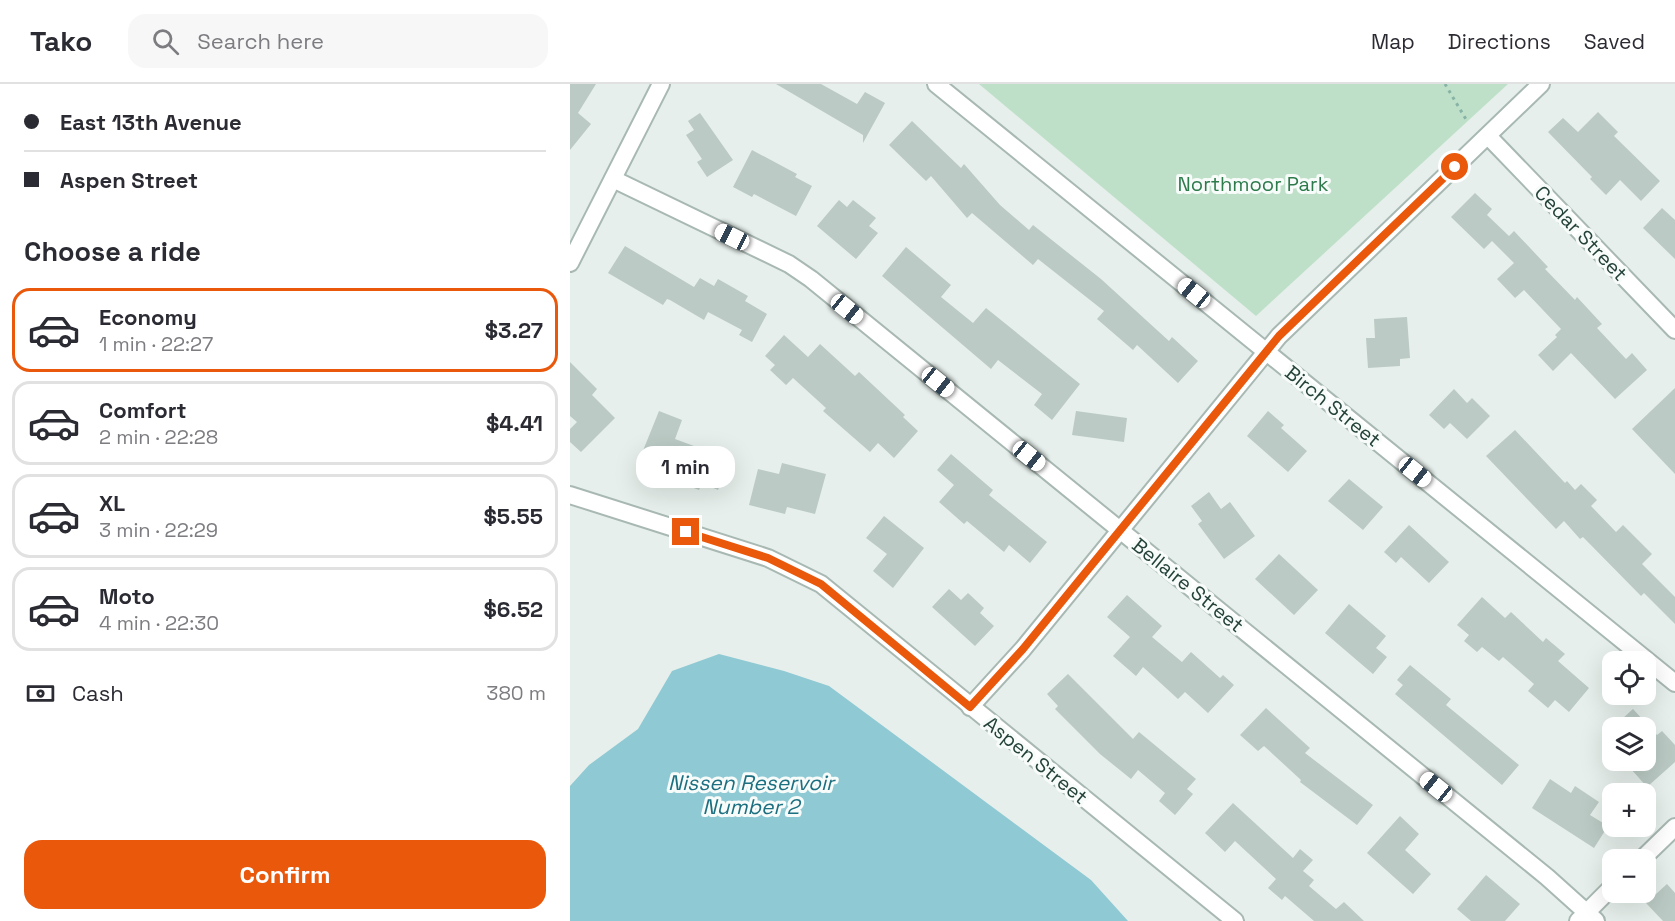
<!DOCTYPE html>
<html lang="en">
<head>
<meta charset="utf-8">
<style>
	:root { --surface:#fff; --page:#f7f7f7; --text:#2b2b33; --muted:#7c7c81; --line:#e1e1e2; --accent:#ea580c }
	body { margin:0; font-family:"Space Grotesk",sans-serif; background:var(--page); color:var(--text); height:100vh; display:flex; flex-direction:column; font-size:22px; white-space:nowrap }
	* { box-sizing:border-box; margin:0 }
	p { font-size:20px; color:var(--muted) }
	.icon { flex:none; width:33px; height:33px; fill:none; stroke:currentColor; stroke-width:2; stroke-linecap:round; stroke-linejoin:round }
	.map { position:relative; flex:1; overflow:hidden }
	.panel { display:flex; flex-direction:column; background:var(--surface); width:570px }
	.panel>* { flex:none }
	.guide { display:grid; align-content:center; height:132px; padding:0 24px; background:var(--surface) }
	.tools { position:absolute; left:1032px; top:567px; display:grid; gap:12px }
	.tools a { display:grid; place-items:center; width:54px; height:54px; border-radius:12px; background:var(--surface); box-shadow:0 6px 24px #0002; font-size:30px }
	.end { position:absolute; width:27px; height:27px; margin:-14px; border:8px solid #ea580c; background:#fff; box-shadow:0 0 0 3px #fff }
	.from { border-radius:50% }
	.bubble { position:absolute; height:42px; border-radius:18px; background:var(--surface); box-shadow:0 6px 24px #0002; font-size:20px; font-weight:600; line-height:42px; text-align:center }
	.car { position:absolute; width:18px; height:36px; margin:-18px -9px; border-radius:8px; box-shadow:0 0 4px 2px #0007; background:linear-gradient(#fff 24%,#345 0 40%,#fff 0 76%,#345 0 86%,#fff 0) }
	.guide b { display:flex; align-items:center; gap:21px; height:57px; font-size:22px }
	.guide b+b { border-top:2px solid var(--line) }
	.guide i { width:15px; height:15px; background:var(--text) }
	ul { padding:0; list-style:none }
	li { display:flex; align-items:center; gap:18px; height:84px; margin:0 12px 9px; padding:0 12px; border:3px solid var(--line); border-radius:18px }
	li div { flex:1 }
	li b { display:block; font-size:22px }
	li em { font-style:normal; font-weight:600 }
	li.active { border-color:var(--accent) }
	li>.icon { width:54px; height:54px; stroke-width:1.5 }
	h2 { padding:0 24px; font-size:27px; line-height:72px }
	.pay { display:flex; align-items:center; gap:15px; height:66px; padding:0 24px; font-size:22px }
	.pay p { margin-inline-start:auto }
	.button { display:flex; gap:12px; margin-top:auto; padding:12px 24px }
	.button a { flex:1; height:69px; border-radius:18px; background:var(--accent); color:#fff; font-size:24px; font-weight:600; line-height:69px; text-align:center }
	header { display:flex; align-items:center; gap:36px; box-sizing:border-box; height:84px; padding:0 30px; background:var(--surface); border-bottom:2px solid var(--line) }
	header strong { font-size:28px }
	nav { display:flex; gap:33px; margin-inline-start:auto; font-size:21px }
	.search { width:420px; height:54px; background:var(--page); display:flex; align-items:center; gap:15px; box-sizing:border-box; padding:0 21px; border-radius:18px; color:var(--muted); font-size:22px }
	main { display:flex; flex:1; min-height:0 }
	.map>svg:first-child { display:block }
</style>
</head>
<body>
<header>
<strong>Tako</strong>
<div class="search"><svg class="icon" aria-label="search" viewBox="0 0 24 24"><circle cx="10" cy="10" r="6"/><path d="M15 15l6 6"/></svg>Search here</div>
<nav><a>Map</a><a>Directions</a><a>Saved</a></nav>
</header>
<main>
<section class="panel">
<div class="guide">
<b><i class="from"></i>East 13th Avenue</b>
<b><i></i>Aspen Street</b>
</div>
<h2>Choose a ride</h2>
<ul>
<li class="active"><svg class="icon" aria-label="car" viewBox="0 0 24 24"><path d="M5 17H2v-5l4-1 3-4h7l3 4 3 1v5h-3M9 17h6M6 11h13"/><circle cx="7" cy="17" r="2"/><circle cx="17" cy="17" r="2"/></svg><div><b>Economy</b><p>1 min · 22:27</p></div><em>$3.27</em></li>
<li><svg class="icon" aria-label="car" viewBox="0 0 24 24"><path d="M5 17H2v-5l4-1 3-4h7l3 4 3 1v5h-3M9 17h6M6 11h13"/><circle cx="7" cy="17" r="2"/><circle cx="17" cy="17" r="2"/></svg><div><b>Comfort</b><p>2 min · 22:28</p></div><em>$4.41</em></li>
<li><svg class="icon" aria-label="car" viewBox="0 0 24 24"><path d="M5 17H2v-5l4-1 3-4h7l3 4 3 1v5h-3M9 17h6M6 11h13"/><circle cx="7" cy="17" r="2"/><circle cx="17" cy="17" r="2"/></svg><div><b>XL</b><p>3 min · 22:29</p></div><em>$5.55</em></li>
<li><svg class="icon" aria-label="car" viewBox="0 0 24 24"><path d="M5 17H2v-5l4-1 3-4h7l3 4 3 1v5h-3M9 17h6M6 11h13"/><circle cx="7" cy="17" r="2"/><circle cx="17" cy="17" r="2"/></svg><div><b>Moto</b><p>4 min · 22:30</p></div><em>$6.52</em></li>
</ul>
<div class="pay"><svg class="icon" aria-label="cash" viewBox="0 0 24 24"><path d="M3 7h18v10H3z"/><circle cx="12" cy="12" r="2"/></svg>Cash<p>380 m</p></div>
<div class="button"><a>Confirm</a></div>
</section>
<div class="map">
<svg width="1105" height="837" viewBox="0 0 1105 837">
	<rect width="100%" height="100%" fill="#e6efeb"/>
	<!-- green -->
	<path fill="#bfe0c8" d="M409,0h529l-252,232z"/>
	<!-- water -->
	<path fill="#8ec9d4" d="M149,570l65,17 45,15 262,194 37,41h-558v-135l19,-21 49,-36 34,-58z"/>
	<!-- building -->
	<g fill="#bbcac4">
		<path d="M0,0h26l-18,29 13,11 -21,26z"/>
		<path d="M206,0h45l36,20 8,-12 20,11 -22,40v-8z"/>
		<path d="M1028,28l20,20 -4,4 46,45 -19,20 -21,-21 -14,15 -16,-16 2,-2 -44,-45 15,-14 15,14z"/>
		<path d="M130,29l33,47 -26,17 -10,-15 5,-3 -16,-24 8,-5 -6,-9z"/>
		<path d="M342,37l49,47 3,-4 36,41 29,25 4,-5 68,54 68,62 3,-4 26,24 -20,22 -41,-38 -4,5 -36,-31 7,-8 -66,-52 -5,6 -61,-52 -5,5 -36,-42 -5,5 -37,-36z"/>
		<path d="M182,66l45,24 -2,3 17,9 -16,30 -42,-22 -2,3 -19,-10z"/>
		<path d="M905,109l17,16 -5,6 22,21 5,-5 34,36 -3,2 30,31 2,-3 25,27 -5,4 29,31 6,-6 15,17 -32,29 -44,-46 -18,18 -15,-16 19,-18 -2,-2 6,-6 -37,-39 -9,8 -18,-19 17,-16 -22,-22 -8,8 -33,-32z"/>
		<path d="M269,116l8,7 6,-7 23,18 -7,8 9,7 -22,26 -39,-33z"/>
		<path d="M1092,124l13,12v39l-32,-31z"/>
		<path d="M55,162l69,41 6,-9 14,8 4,-7 30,17 -3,5 22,13 -15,28 -13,-7 3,-5 -34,-18 -4,8 -34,-20 -3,-1 -4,6 -55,-32z"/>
		<path d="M336,163l45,38 -10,12 32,26 13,-15 94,76 -28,36 -18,-15 8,-11 -44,-34 -7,9 -109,-93z"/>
		<path d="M837,233l3,41 -10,1v7l-32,2 -2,-30h9l-1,-19z"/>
		<path d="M214,251l24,22 12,-13 35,32 4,-4 46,43 -2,2 15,14 -24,27 -16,-15 -8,9 -47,-41 3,-3 -33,-30 -7,7 -16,-15 5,-5 -10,-9z"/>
		<path d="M0,278l27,27 -5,6 23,23 -34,34 -11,-10v-13l7,-7 -7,-6z"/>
		<path d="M1105,304v86l-43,-45z"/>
		<path d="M884,305l13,14 5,-5 18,18 -23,23 -17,-16 -6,6 -15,-14z"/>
		<path d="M89,327l23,9 -7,19 38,14 -2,7 16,6 -9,24 -16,-7 -3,7 -31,-12 1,-3 -31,-12z"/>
		<path d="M506,327l51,7 -3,24 -52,-7z"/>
		<path d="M698,327l16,14 -3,3 26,23 -19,21 -41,-36z"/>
		<path d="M945,346l50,53 2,-2 8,9 6,-6 16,16 -6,6 25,26 7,-7 29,29 -10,10 33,33v27l-31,-31 -3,3 -58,-59 -3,2 -16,-18 -8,8 -70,-73z"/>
		<path d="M381,370l42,36 -4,5 58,47 -17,21 -21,-18 -5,7 -37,-31 -3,3 -25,-22 15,-17 -17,-15z"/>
		<path d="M212,379l44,11 -11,40 -28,-7 -2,7 -36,-9 9,-36 21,5z"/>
		<path d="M779,395l34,28 -20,23 -35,-29z"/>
		<path d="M639,408l12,17 9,-7 25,34 -31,23 -26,-35 4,-3 -11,-15z"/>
		<path d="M314,432l40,32 -31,40 -20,-17 14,-17 -21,-16z"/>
		<path d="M839,441l40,37 -20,21 -28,-26 -5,6 -12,-11z"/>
		<path d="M709,470l39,36 -24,25 -39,-36z"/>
		<path d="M379,505l12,11 7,-7 16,15 -4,5 14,13 -19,20 -43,-39z"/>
		<path d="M557,511l35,31 -10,11 30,25 9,-10 29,26 3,-3 11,10 -26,28 -23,-21 -7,7 -35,-32 -7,9 -23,-20 17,-19 -23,-20z"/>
		<path d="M912,513l23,21 6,-6 32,30 3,-4 19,16 -7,7 31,27 -20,24 -14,-12 -7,8 -20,-17 6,-7 -31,-27 -4,4 -17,-14 -5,5 -13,-11 5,-6 -12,-10z"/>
		<path d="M779,520l37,32 -10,12 11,9 -14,17 -48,-41z"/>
		<path d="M840,581l41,34 -5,6 73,60 -17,20 -107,-91 8,-9 -6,-5z"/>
		<path d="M498,590l65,65 6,-7 57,47 -9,10 6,5 -18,21 -16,-14 6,-8 -27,-23 -7,9 -31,-25 -45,-45 3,-3 -11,-12z"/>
		<path d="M696,624l44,40 -5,5 68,52 -16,20 -57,-43 1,-2 -37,-34 -6,5 -18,-16z"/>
		<path d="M1063,625l24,26 5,-4 13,14v17l-28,25 -24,-27h23v-32h-34z"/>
		<path d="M980,695l21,14 4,-7 24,16 -9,13 18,11 -14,22 -62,-40z"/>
		<path d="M663,719l60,55 7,-9 13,11 -10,11 11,9 -5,6 27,23 8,-7 20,19h-50l-29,-25 -3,4 -14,-12 8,-9 -41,-38 -10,11 -20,-19z"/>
		<path d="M830,732l19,18 -14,16 26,24 -18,20 -46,-41z"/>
		<path d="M916,791l34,29 -15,17h-34l-14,-12z"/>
		<path d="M1097,800l8,9v28h-12l-17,-18z"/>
	</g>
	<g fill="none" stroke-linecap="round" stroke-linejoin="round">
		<defs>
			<g id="minor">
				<path d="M366,0l739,599"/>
				<path d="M918,52l187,194"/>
				<path d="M43,95l176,85 22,15 736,598 49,44"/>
				<path d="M0,179l91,-179"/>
				<path d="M0,411l198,63 53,26 414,337"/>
				<path d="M400,623l53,-58 256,-313 262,-252"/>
				<path d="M1071,776l34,-33"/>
				<path d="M1008,837l34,-34"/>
			</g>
		</defs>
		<!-- minor casing -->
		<use href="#minor" stroke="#a8b8b2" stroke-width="20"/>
		<!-- path -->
		<path stroke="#86b3a5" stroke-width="3" stroke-dasharray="3 4.5" stroke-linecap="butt" d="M875,0l22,37"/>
		<!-- minor -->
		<use href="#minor" stroke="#fff" stroke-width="16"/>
	</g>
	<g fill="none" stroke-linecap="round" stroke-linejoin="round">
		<!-- route -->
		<path stroke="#ea580c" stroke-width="8" d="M116,448l82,26 53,26 149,123 53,-58 256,-313 176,-169"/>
	</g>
	<g text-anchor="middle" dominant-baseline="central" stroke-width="6" stroke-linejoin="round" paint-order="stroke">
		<!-- park labels -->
		<g font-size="20" fill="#2d7a4b" stroke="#f7fbf9">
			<text x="683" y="100">Northmoor Park</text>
		</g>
		<!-- street labels -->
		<g font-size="20" fill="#24423a" stroke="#f7fbf9">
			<text transform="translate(1011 149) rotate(46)">Cedar Street</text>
			<text transform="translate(763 322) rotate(39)">Birch Street</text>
			<text transform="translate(618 501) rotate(39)">Bellaire Street</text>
			<text transform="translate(466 676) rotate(39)">Aspen Street</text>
		</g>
		<!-- water labels -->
		<g font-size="21" font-style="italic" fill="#1c6f80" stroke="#f7fbf9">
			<text x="181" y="698">Nissen Reservoir<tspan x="181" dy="24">Number 2</tspan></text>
		</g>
	</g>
</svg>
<div class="tools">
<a><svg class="icon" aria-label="locate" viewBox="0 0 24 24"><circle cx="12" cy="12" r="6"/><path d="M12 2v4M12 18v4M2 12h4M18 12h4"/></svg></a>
<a><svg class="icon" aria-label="layers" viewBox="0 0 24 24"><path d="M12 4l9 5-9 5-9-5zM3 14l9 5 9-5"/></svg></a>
<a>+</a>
<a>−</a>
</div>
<i class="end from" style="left:885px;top:83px"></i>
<i class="end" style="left:116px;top:448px"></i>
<div class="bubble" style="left:66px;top:362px;width:99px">1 min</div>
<i class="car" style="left:162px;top:153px;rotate:296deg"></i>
<i class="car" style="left:624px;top:209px;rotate:309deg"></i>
<i class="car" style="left:277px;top:225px;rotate:129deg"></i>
<i class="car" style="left:368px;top:298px;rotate:129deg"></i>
<i class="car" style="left:459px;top:372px;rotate:129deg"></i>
<i class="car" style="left:845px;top:388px;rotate:129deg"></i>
<i class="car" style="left:866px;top:703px;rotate:309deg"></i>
</div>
</main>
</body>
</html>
